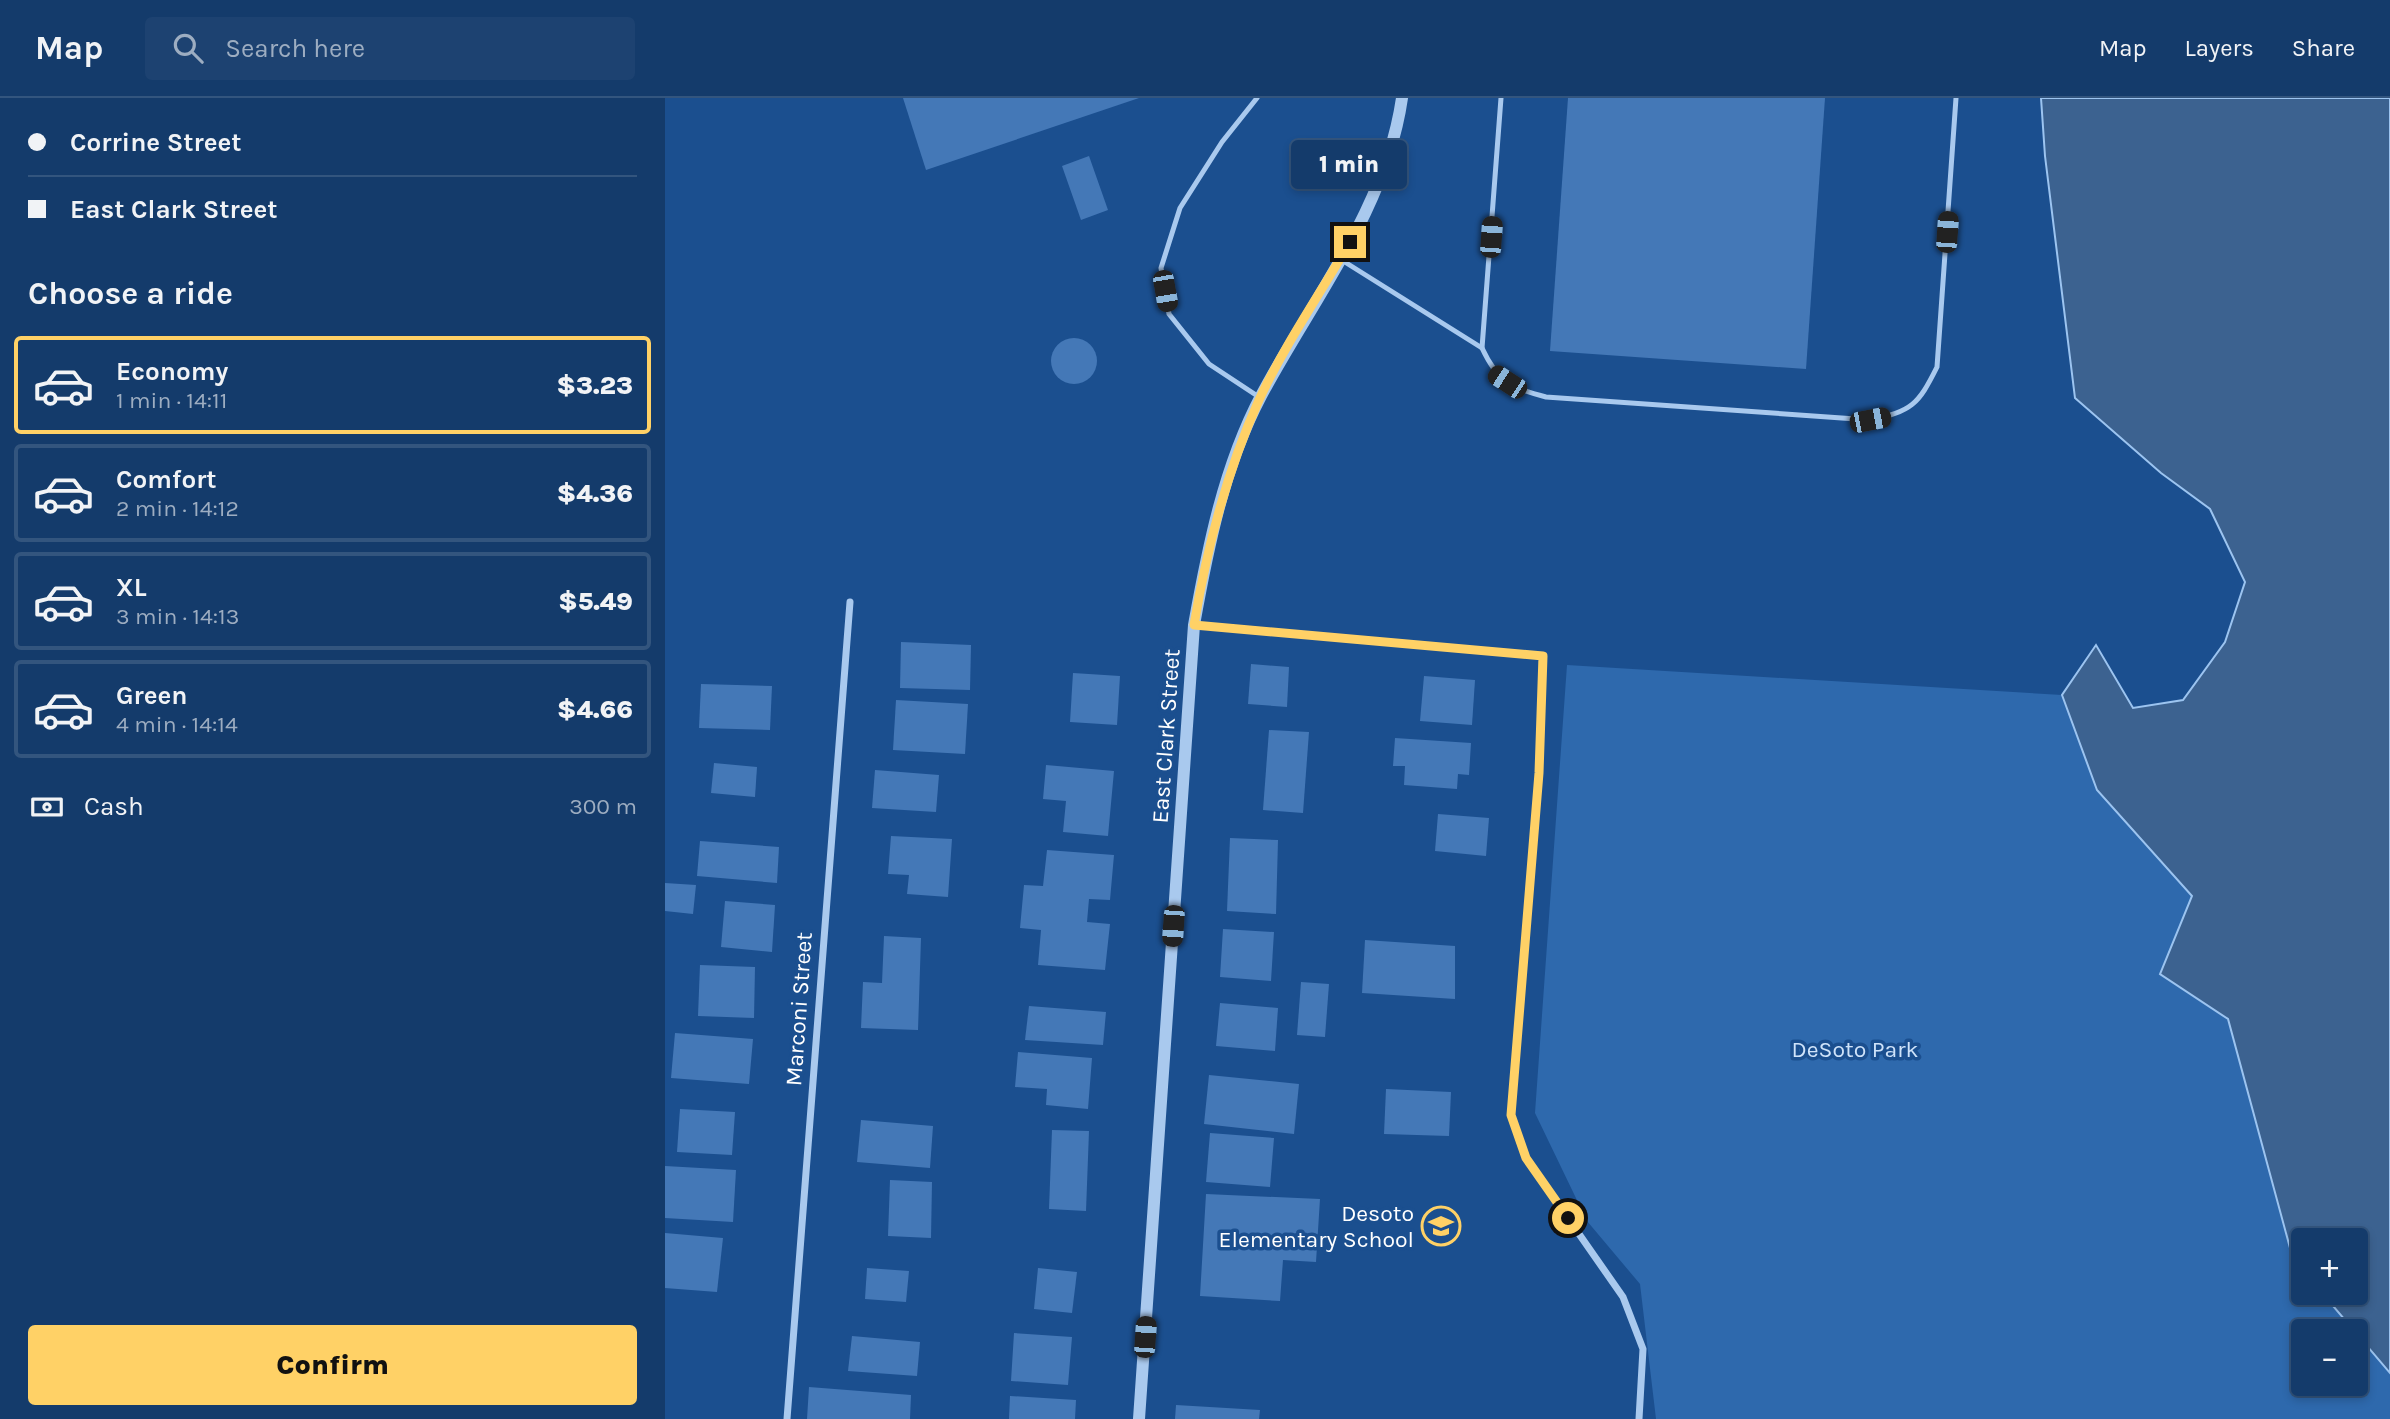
<!DOCTYPE html>
<html lang="en">
<head>
<meta charset="utf-8">
<style>
	:root { --surface:#143b6b; --page:#1d4271; --text:#f1f3f6; --muted:#9dadc1; --line:#33557e; --accent:#ffd166 }
	body { margin:0; font-family:Karla,sans-serif; background:var(--page); color:var(--text); height:100vh; display:flex; flex-direction:column; font-size:26px; white-space:nowrap }
	* { box-sizing:border-box; margin:0 }
	p { font-size:23px; color:var(--muted) }
	.icon { flex:none; width:38px; height:38px; fill:none; stroke:currentColor; stroke-width:2; stroke-linecap:round; stroke-linejoin:round }
	.map { position:relative; flex:1; overflow:hidden }
	.panel { display:flex; flex-direction:column; background:var(--surface); width:665px }
	.panel>* { flex:none }
	.hud { display:grid; align-content:center; height:154px; padding:0 28px; background:var(--surface) }
	.controls { position:absolute; left:1626px; top:1130px; display:grid; gap:14px }
	.controls a { display:grid; place-items:center; width:77px; height:77px; border-radius:7px; background:var(--surface); box-shadow:0 4px 10px #0003,0 0 0 2px var(--line); font-size:35px }
	.end { position:absolute; width:32px; height:32px; margin:-16px; border:9px solid #ffd166; background:#111; box-shadow:0 0 0 4px #111 }
	.from { border-radius:50% }
	.bubble { position:absolute; height:49px; border-radius:7px; background:var(--surface); box-shadow:0 4px 10px #0003,0 0 0 2px var(--line); font-size:23px; font-weight:800; line-height:49px; text-align:center }
	.car { position:absolute; width:21px; height:42px; margin:-21px -10px; border-radius:9px; box-shadow:0 0 5px 2px #0007; background:linear-gradient(#222 24%,#8ab4d8 0 40%,#222 0 76%,#8ab4d8 0 86%,#222 0) }
	.hud b { display:flex; align-items:center; gap:24px; height:66px; font-size:26px }
	.hud b+b { border-top:2px solid var(--line) }
	.hud i { width:18px; height:18px; background:var(--text) }
	ul { padding:0; list-style:none }
	li { display:flex; align-items:center; gap:21px; height:98px; margin:0 14px 10px; padding:0 14px; border:4px solid var(--line); border-radius:7px }
	li div { flex:1 }
	li b { display:block; font-size:26px }
	li em { font-style:normal; font-weight:800 }
	li.current { border-color:var(--accent) }
	li>.icon { width:63px; height:63px; stroke-width:1.5 }
	h2 { padding:0 28px; font-size:32px; line-height:84px }
	.pay { display:flex; align-items:center; gap:18px; height:77px; padding:0 28px; font-size:26px }
	.pay p { margin-inline-start:auto }
	.button { display:flex; gap:14px; margin-top:auto; padding:14px 28px }
	.button a { flex:1; height:80px; border-radius:7px; background:var(--accent); color:#111; font-size:28px; font-weight:800; line-height:80px; text-align:center }
	header { display:flex; align-items:center; gap:42px; box-sizing:border-box; height:98px; padding:0 35px; background:var(--surface); border-bottom:2px solid var(--line) }
	header strong { font-size:33px }
	nav { display:flex; gap:38px; margin-inline-start:auto; font-size:24px }
	.search { width:490px; height:63px; background:var(--page); display:flex; align-items:center; gap:18px; box-sizing:border-box; padding:0 24px; border-radius:7px; color:var(--muted); font-size:26px }
	main { display:flex; flex:1; min-height:0 }
	.map>svg:first-child { display:block }
</style>
</head>
<body>
<header>
<strong>Map</strong>
<div class="search"><svg class="icon" aria-label="search" viewBox="0 0 24 24"><circle cx="10" cy="10" r="6"/><path d="M15 15l6 6"/></svg>Search here</div>
<nav><a>Map</a><a>Layers</a><a>Share</a></nav>
</header>
<main>
<section class="panel">
<div class="hud">
<b><i class="from"></i>Corrine Street</b>
<b><i></i>East Clark Street</b>
</div>
<h2>Choose a ride</h2>
<ul>
<li class="current"><svg class="icon" aria-label="car" viewBox="0 0 24 24"><path d="M5 17H2v-5l4-1 3-4h7l3 4 3 1v5h-3M9 17h6M6 11h13"/><circle cx="7" cy="17" r="2"/><circle cx="17" cy="17" r="2"/></svg><div><b>Economy</b><p>1 min · 14:11</p></div><em>$3.23</em></li>
<li><svg class="icon" aria-label="car" viewBox="0 0 24 24"><path d="M5 17H2v-5l4-1 3-4h7l3 4 3 1v5h-3M9 17h6M6 11h13"/><circle cx="7" cy="17" r="2"/><circle cx="17" cy="17" r="2"/></svg><div><b>Comfort</b><p>2 min · 14:12</p></div><em>$4.36</em></li>
<li><svg class="icon" aria-label="car" viewBox="0 0 24 24"><path d="M5 17H2v-5l4-1 3-4h7l3 4 3 1v5h-3M9 17h6M6 11h13"/><circle cx="7" cy="17" r="2"/><circle cx="17" cy="17" r="2"/></svg><div><b>XL</b><p>3 min · 14:13</p></div><em>$5.49</em></li>
<li><svg class="icon" aria-label="car" viewBox="0 0 24 24"><path d="M5 17H2v-5l4-1 3-4h7l3 4 3 1v5h-3M9 17h6M6 11h13"/><circle cx="7" cy="17" r="2"/><circle cx="17" cy="17" r="2"/></svg><div><b>Green</b><p>4 min · 14:14</p></div><em>$4.66</em></li>
</ul>
<div class="pay"><svg class="icon" aria-label="cash" viewBox="0 0 24 24"><path d="M3 7h18v10H3z"/><circle cx="12" cy="12" r="2"/></svg>Cash<p>300 m</p></div>
<div class="button"><a>Confirm</a></div>
</section>
<div class="map">
<svg width="1725" height="1321" viewBox="0 0 1725 1321">
	<rect width="100%" height="100%" fill="#1b4f8f"/>
	<!-- green -->
	<path fill="#2e69ad" fill-rule="evenodd" d="M902,567l495,30 35,95 95,106 -31,78 67,45 75,249v25h21l66,80v46h-734l-16,-135 -53,-63 -52,-108zM1638,1234h52v52h-52z"/>
	<!-- water -->
	<path fill="#3c6290" stroke="#9cc4f0" stroke-width="2" d="M1376,0h349v1275l-68,-80h33v-52h-52v30l-10,-12 -65,-240 -68,-45 32,-78 -95,-106 -35,-95 34,-50 37,63 50,-8 42,-58 20,-60 -35,-73 -49,-36 -86,-75 -30,-242z"/>
	<!-- building -->
	<g fill="#4478b7">
		<path d="M238,0h236l-213,72z"/>
		<path d="M903,0h257l-19,271 -256,-18z"/>
		<path d="M424,58l19,54 -27,10 -19,-54z"/>
		<circle cx="409" cy="263" r="23"/>
		<path d="M236,544l70,3 -1,45 -70,-2z"/>
		<path d="M586,566l38,3 -2,40 -39,-3z"/>
		<path d="M408,575l47,3 -3,49 -47,-3z"/>
		<path d="M759,578l51,4 -3,45 -52,-4z"/>
		<path d="M36,586l71,2 -2,44 -71,-2z"/>
		<path d="M231,602l72,4 -3,50 -72,-4z"/>
		<path d="M604,632l40,2 -6,81 -40,-3z"/>
		<path d="M730,640l76,5 -2,32 -11,-1 -1,15 -53,-4 1,-19h-12z"/>
		<path d="M49,665l43,4 -2,30 -44,-4z"/>
		<path d="M381,667l68,6 -6,65 -45,-4 3,-31 -23,-2z"/>
		<path d="M210,672l64,5 -3,37 -64,-4z"/>
		<path d="M773,716l51,4 -3,38 -51,-5z"/>
		<path d="M226,738l61,3 -4,58 -41,-3 2,-19 -21,-1z"/>
		<path d="M565,740l48,2 -2,74 -49,-3z"/>
		<path d="M35,743l79,6 -2,36 -80,-7z"/>
		<path d="M382,752l67,5 -4,45 -21,-1 -2,23 23,2 -5,46 -67,-5 3,-35 -21,-2 4,-43 19,1z"/>
		<path d="M0,785l31,2 -3,29 -28,-3z"/>
		<path d="M60,803l50,4 -3,47 -51,-5z"/>
		<path d="M558,831l51,3 -3,49 -51,-4z"/>
		<path d="M219,838l37,2 -3,92 -57,-2 2,-46 19,1z"/>
		<path d="M700,842l90,6v53l-93,-6z"/>
		<path d="M35,867l55,2 -1,51 -56,-2z"/>
		<path d="M636,884l28,2 -4,53 -28,-2z"/>
		<path d="M555,905l58,5 -3,43 -59,-5z"/>
		<path d="M364,908l77,6 -3,33 -78,-5z"/>
		<path d="M10,935l78,6 -4,45 -78,-6z"/>
		<path d="M353,954l74,6 -4,51 -42,-4 1,-16 -32,-2z"/>
		<path d="M544,977l90,9 -5,50 -90,-10z"/>
		<path d="M721,991l65,3 -2,44 -65,-2z"/>
		<path d="M15,1011l55,3 -3,43 -55,-3z"/>
		<path d="M196,1022l72,6 -3,42 -73,-6z"/>
		<path d="M387,1032l37,1 -3,80 -37,-2z"/>
		<path d="M545,1035l64,5 -4,49 -64,-5z"/>
		<path d="M0,1068l71,4 -3,52 -68,-4z"/>
		<path d="M225,1082l42,2 -1,56 -43,-2z"/>
		<path d="M541,1096l114,5 -4,63 -33,-2 -3,41 -80,-5z"/>
		<path d="M0,1135l58,5 -6,54 -52,-4z"/>
		<path d="M202,1170l42,3 -3,31 -41,-3z"/>
		<path d="M373,1170l39,4 -5,41 -38,-4z"/>
		<path d="M349,1235l58,4 -4,48 -57,-4z"/>
		<path d="M187,1238l68,6 -3,34 -69,-5z"/>
		<path d="M144,1289l102,8 -1,24h-103z"/>
		<path d="M345,1298l66,4 -1,19h-66z"/>
		<path d="M511,1307l84,5 -1,9h-84z"/>
	</g>
	<g fill="none" stroke-linecap="round" stroke-linejoin="round">
		<!-- service -->
		<g stroke="#a9c9ee" stroke-width="5">
			<path d="M592,0l-35,44 -42,66 -19,60 8,46 40,50 50,33"/>
			<path d="M836,0l-19,250c16,34 28,40 64,49l324,23c42,-9 48,-15 67,-53l19,-269"/>
			<path d="M675,161l142,89"/>
		</g>
		<!-- minor -->
		<g stroke="#a9c9ee" stroke-width="7">
			<path d="M529,527l349,31 -4,117 -28,342 15,43 97,139 20,52 -4,70"/>
			<path d="M122,1321l63,-817"/>
		</g>
		<!-- tertiary -->
		<path stroke="#a9c9ee" stroke-width="12" d="M474,1321l55,-794c14,-78 30,-159 67,-229 51,-96 125,-187 141,-298"/>
	</g>
	<g fill="none" stroke-linecap="round" stroke-linejoin="round">
		<!-- route -->
		<path stroke="#ffd166" stroke-width="9" d="M685,144c-30,52 -66,104 -91,158 -33,73 -52,147 -65,225l349,31 -4,117 -28,342 15,43 42,60"/>
	</g>
	<!-- icons -->
	<defs>
		<symbol id="school-ring" viewBox="-11 -11 22 22"><circle r="9.5" fill="#1b4f8f" stroke="#ffd166" stroke-width="1.5"/><path d="M0-5L7-2L0 1L-7-2ZM-4 1L0 2.5L4 1V4Q0 6-4 4Z" fill="#ffd166"/></symbol>
	</defs>
	<g fill-rule="evenodd">
		<use href="#school-ring" x="754" y="1106" width="44" height="44"/>
	</g>
	<g text-anchor="middle" dominant-baseline="central" stroke-width="7" stroke-linejoin="round" paint-order="stroke">
		<!-- street labels -->
		<g font-size="23" fill="#fff" stroke="#1b4f8f">
			<text transform="translate(501 638) rotate(-86)">East Clark Street</text>
			<text transform="translate(134 911) rotate(-86)">Marconi Street</text>
		</g>
		<!-- park labels -->
		<g font-size="23" fill="#cfe3fa" stroke="#1b4f8f">
			<text x="1190" y="951">DeSoto Park</text>
		</g>
		<!-- poi labels -->
		<g font-size="23" fill="#fff" stroke="#1b4f8f" text-anchor="end">
			<text x="749" y="1115">Desoto<tspan x="749" dy="26">Elementary School</tspan></text>
		</g>
	</g>
</svg>
<div class="controls">
<a>+</a>
<a>−</a>
</div>
<i class="end from" style="left:903px;top:1120px"></i>
<i class="end" style="left:685px;top:144px"></i>
<div class="bubble" style="left:626px;top:42px;width:116px">1 min</div>
<i class="car" style="left:1282px;top:134px;rotate:4deg"></i>
<i class="car" style="left:826px;top:139px;rotate:4deg"></i>
<i class="car" style="left:500px;top:193px;rotate:170deg"></i>
<i class="car" style="left:842px;top:284px;rotate:303deg"></i>
<i class="car" style="left:1205px;top:322px;rotate:79deg"></i>
<i class="car" style="left:508px;top:828px;rotate:184deg"></i>
<i class="car" style="left:480px;top:1239px;rotate:4deg"></i>
</div>
</main>
</body>
</html>
